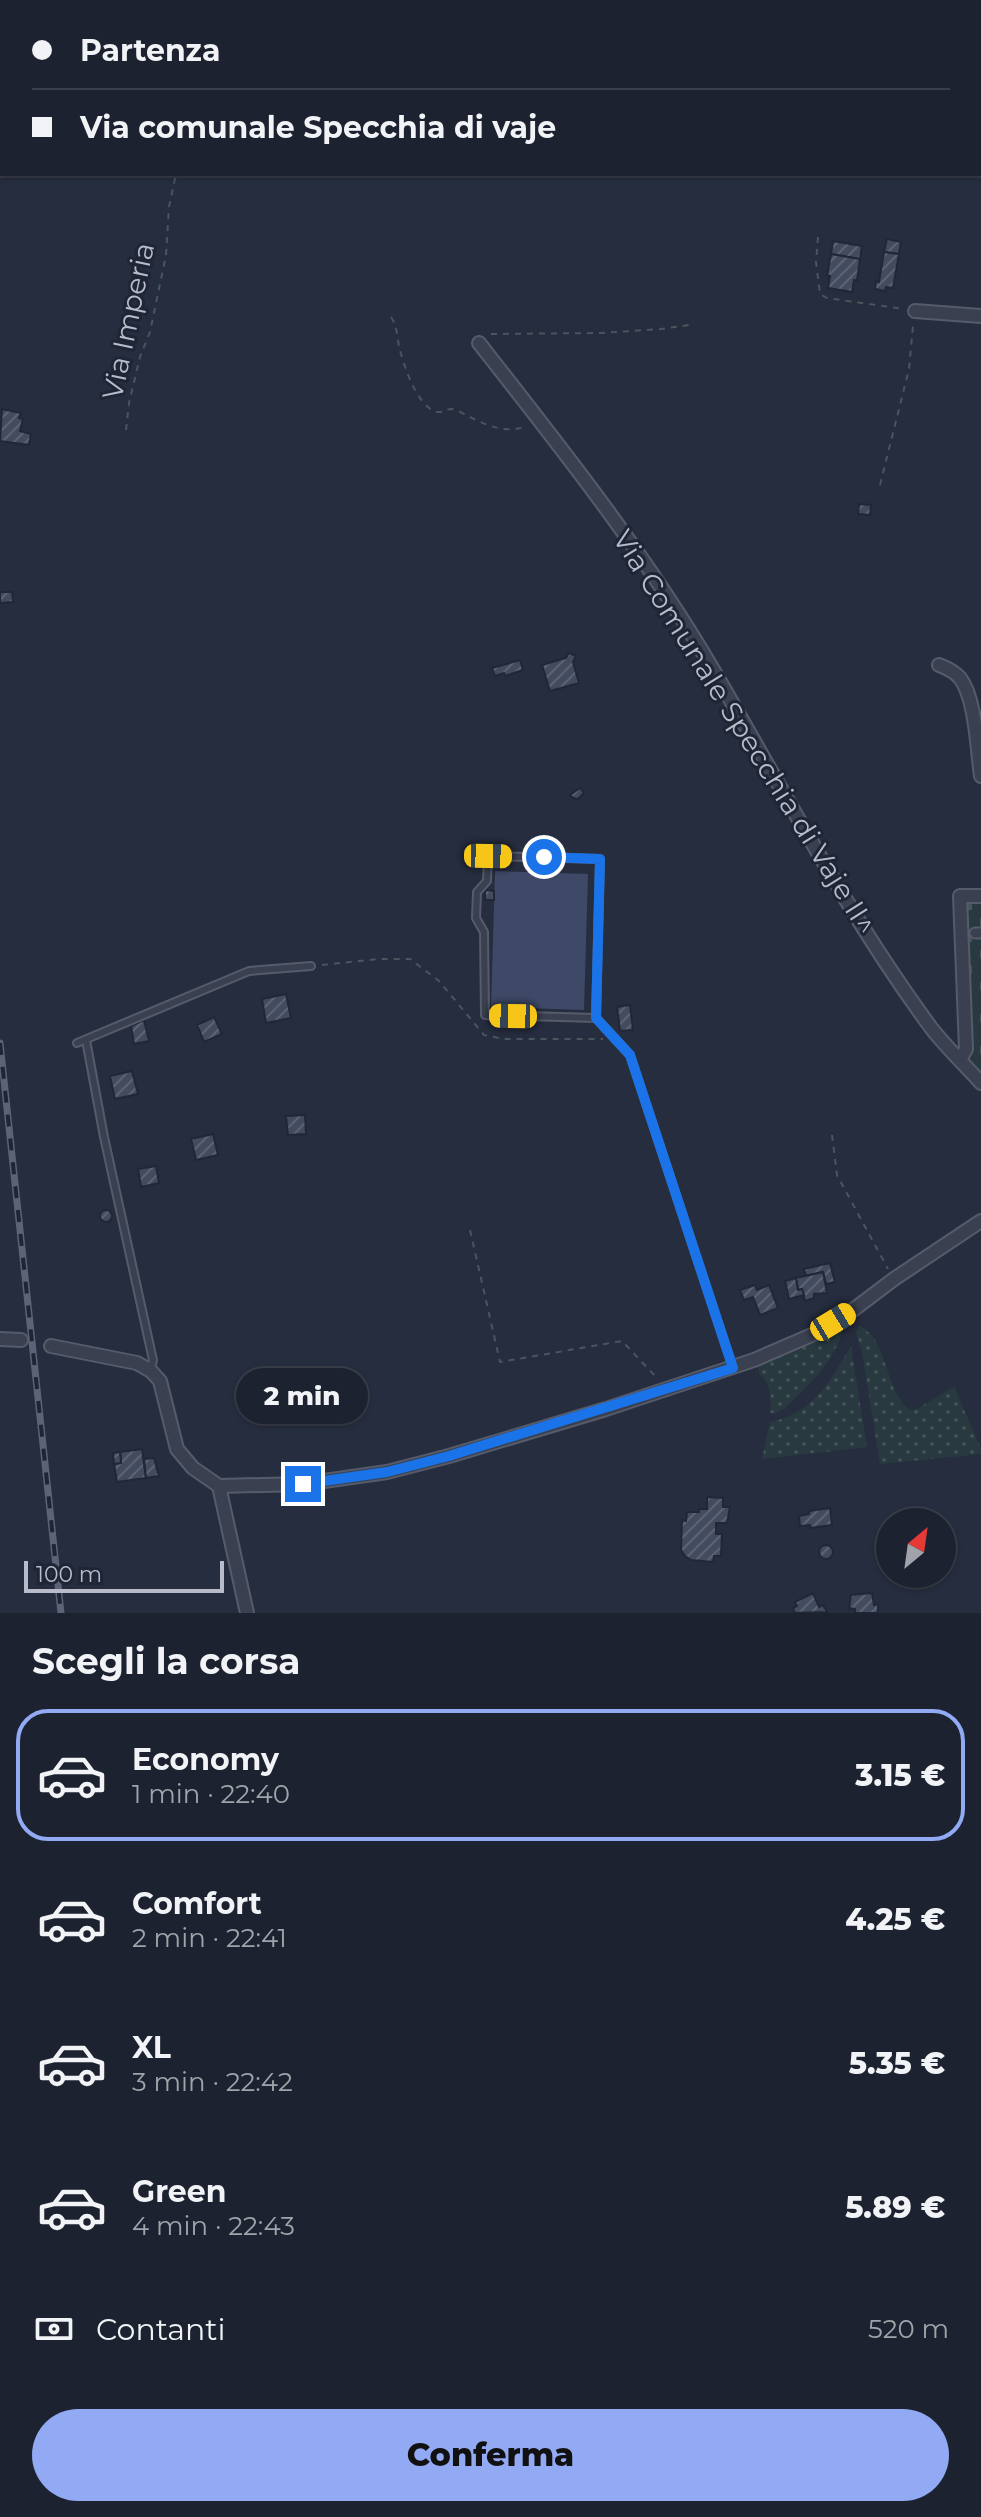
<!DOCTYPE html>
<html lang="it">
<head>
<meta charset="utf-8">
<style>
	:root { --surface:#1c222f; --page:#252a37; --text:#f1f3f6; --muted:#a0a4aa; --line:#3a3f4b; --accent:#92a9f4 }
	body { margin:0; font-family:Montserrat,sans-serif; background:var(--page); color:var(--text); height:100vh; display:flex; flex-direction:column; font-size:30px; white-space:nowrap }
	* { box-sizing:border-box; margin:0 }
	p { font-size:26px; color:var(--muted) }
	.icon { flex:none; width:44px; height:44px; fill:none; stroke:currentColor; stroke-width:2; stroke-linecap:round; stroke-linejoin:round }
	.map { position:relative; height:1613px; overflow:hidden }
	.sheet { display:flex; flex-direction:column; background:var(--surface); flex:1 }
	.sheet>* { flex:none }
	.banner { position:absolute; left:0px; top:0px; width:982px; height:176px; box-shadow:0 2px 6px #0004,0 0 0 2px var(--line); display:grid; align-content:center; height:176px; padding:0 32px; background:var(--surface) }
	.needle { width:52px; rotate:29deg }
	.tools { position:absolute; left:876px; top:1508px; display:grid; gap:16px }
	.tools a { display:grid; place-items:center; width:80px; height:80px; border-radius:50%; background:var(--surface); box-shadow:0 2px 6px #0004,0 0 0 2px var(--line); font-size:40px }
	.scale { position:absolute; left:24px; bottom:20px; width:200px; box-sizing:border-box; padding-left:8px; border:4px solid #b7bbca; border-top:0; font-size:22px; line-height:28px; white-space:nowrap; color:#b7bbca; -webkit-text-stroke:6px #1f2534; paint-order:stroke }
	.end { position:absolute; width:36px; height:36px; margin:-18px; border:10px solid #1a73e8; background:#fff; box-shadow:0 0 0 4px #fff }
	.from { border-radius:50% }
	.bubble { position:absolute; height:56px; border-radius:28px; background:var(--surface); box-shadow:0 2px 6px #0004,0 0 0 2px var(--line); font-size:26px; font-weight:800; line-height:56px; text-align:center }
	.car { position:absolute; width:24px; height:48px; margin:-24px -12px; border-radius:10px; box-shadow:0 0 6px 2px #0007; background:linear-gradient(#f5c518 24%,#345 0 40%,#f5c518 0 76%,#345 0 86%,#f5c518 0) }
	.banner b { display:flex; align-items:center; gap:28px; height:76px; font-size:30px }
	.banner b+b { border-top:2px solid var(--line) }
	.banner i { width:20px; height:20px; background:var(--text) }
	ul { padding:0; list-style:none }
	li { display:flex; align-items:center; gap:24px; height:132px; margin:0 16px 12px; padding:0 16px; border:4px solid transparent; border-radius:32px }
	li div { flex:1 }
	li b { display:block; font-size:30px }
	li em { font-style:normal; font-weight:800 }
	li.selected { border-color:var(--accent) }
	li>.icon { width:72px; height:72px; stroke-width:1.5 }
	h2 { padding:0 32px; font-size:36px; line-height:96px }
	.pay { display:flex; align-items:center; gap:20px; height:88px; padding:0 32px; font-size:30px }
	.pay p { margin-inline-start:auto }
	.button { display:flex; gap:16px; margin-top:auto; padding:16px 32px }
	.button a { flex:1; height:92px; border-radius:48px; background:var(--accent); color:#111; font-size:32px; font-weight:800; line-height:92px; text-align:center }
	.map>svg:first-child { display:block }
</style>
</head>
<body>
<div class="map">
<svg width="981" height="1613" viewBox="0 0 981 1613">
	<defs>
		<pattern id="cemetery-stones" width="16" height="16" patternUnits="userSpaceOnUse" patternTransform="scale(2)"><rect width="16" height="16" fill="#283a40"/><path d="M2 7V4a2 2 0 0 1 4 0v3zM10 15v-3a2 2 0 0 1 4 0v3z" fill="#45555a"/></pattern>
		<pattern id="garden-dots" width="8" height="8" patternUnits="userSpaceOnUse" patternTransform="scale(2)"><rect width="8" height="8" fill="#283a40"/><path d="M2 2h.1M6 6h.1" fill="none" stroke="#45555a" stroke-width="1.8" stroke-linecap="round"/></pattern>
		<pattern id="building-hatch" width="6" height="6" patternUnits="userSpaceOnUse" patternTransform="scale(2)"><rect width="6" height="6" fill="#434b5e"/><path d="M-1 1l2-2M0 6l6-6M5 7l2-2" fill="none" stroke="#5c6374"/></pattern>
	</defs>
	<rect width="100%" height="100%" fill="#262d3f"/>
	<!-- cemetery -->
	<path fill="url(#cemetery-stones)" d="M963,900h18v174l-11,-11z"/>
	<!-- garden -->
	<g fill="url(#garden-dots)">
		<path d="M845,1321c-7,37 -33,61 -60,87l-8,5h-7c2,-17 1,-28 -11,-40v-8c32,-11 58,-25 86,-44z"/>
		<path d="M859,1326c31,14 24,64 51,84l7,-1 37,-22 27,62v5l-101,10 -18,-112 -6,-20z"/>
		<path d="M851,1347l16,100 -105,12 8,-37c44,-9 59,-40 81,-75z"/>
	</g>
	<!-- water -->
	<path fill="#3d4967" d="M495,871l93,3 -4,136 -93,-3z"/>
	<!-- building -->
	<g fill="url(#building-hatch)" stroke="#212736" stroke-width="2">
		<path d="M887,239l14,3 -2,12 -15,-2z"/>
		<path d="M833,241l29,5 -2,13 -29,-5z"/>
		<path d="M884,252l15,2 -6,34 -7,-1 -1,4 -10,-2 1,-8 3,1z"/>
		<path d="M831,254l29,5 -3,22 -3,-1 -2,12 -24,-4 2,-12 -3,-1z"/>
		<path d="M2,409l19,4 -2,5 4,1 -3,12 11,3 -2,11 -29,-4z"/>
		<path d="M859,504l12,1 -1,10 -12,-1z"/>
		<path d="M0,592h12l1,10 -13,1z"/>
		<path d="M569,653l7,3 -3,6 6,21 -29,8 -8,-26 24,-7z"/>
		<path d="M520,660l3,10 -18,6 -1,-3 -9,3 -3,-8z"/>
		<path d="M580,788l4,5 -6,6 -5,-1 -3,-3z"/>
		<path d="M485,890l9,1v9h-9z"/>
		<path d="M286,994l5,24 -25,5 -4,-24z"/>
		<path d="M630,1005l3,25 -13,1 -3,-24z"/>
		<path d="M214,1017l8,17 -18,8 -7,-17z"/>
		<path d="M144,1020l5,21 -15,3 -3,-18z"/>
		<path d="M132,1071l6,23 -23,5 -5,-23z"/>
		<path d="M305,1115l1,19 -18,1 -2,-19z"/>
		<path d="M213,1134l5,21 -22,5 -5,-21z"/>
		<path d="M156,1166l3,17 -18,4 -3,-18z"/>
		<circle cx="106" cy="1216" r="6"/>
		<path d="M830,1263l5,19 -9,2 -3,-12 -17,4 -2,-7z"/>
		<path d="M823,1272l4,21 -13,1v4l-9,3 -3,-12 -4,1 -2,-12z"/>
		<path d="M796,1278l2,12 4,-1 2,6 -15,4 -4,-18z"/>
		<path d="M755,1285l2,5 12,-5 9,23 -18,7 -7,-18 -9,3 -4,-10z"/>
		<path d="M142,1449l4,29 -29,4 -3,-18 7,-1 -1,-11z"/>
		<path d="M120,1452l1,11 -7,1 -1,-11z"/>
		<path d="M154,1458l5,18 -13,2 -2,-19z"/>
		<path d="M707,1497l16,1v9h7l-3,16h-11v11h6l-1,22h-7l-1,6 -22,-2 -6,-4 -4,-6 1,-30 4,1 1,-9h12v-3h8z"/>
		<path d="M830,1508l2,17 -22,3v-3l-10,1 -1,-10 10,-2v-3z"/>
		<circle cx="826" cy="1552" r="7"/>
		<path d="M813,1593l6,14 4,-2 4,7 -32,1 -2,-5 4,-2 -2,-4z"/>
		<path d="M872,1593l2,12 4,-1v9h-23v-4l-6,-1 2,-13z"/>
	</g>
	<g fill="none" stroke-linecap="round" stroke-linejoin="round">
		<defs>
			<g id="service">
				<path d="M488,856l112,3 -4,159 -111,-3 -1,-83 -8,-14 1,-26 10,-11z"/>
				<path d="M596,1018l34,37 103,313"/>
				<path d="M86,1040l18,97 49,223 -2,9"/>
				<path d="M77,1043l172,-72 62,-5"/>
			</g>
			<path id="pedestrian" d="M975,933h6"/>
			<g id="minor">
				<path d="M938,2v-2"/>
				<path d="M915,311l66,5"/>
				<path d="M479,343c83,106 168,213 236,330 70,120 134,244 217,356 15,19 33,36 49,54"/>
				<path d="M939,665c8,3 15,6 21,13 16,21 17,71 21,98"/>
				<path d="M960,1060l6,-11 -6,-153h21"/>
				<path d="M0,1339l21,1"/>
				<path d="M51,1346l86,17 14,8 9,10 17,68 16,19 26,18 84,-2 84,-12 62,-16 157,-47 148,-49 60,-26 39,-24 41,-31 87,-58"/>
				<path d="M219,1486l28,127"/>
			</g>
		</defs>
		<!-- service casing -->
		<use href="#service" stroke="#555b6a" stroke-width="10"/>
		<!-- pedestrian casing -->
		<use href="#pedestrian" stroke="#555b6a" stroke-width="13"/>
		<!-- minor casing -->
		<use href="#minor" stroke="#555b6a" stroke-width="16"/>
		<!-- path -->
		<g stroke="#47575d" stroke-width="2" stroke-dasharray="6 6" stroke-linecap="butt">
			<path d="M169,0l7,2"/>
			<path d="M215,2l1,-2"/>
			<path d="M344,2v-2"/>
			<path d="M818,237l-2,25 4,32 7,4 77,11"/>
			<path d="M391,317c6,9 6,19 8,29 4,18 17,57 35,65 7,3 10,-1 17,-2 6,0 12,5 17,7 20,10 38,18 59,10"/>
			<path d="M491,334l110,-1 60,-4 28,-4"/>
			<path d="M126,430l3,-27 11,-46 10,-25 16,-77 3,-48 7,-33"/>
			<path d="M880,485l29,-116 4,-43"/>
			<path d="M322,965l57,-6h31l29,22 45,54 19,4h100"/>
			<path d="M832,1135l5,40 51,94"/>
			<path d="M470,1230l30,132 122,-21 35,37"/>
		</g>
		<!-- service -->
		<use href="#service" stroke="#3a404f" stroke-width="6"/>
		<!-- pedestrian -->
		<use href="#pedestrian" stroke="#3a404f" stroke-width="9"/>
		<!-- minor -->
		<use href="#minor" stroke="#3a404f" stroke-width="12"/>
		<defs>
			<path id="rail" d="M0,1043l61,570"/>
		</defs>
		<!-- rail casing -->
		<use href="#rail" stroke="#5d6376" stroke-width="7"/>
		<!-- rail -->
		<use href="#rail" stroke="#1f2534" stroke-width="4" stroke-dasharray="12" stroke-linecap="butt"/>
	</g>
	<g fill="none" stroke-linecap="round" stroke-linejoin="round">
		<!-- route -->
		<path stroke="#1a73e8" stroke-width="10" d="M303,1484l84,-12 62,-16 284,-88 -103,-313 -34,-37 4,-159 -56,-2"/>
	</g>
	<g text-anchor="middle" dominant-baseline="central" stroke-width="6" stroke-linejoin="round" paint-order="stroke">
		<!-- street labels -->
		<g font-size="28" fill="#b7bbca" stroke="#1f2534">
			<text transform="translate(128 321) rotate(-78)">Via Imperia</text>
			<text transform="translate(745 732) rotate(58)">Via Comunale Specchia di Vaje II^</text>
		</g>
	</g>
</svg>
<div class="tools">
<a><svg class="needle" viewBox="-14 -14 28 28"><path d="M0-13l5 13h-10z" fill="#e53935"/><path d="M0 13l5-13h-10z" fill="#a0a4aa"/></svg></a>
</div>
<div class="scale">100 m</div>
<i class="end from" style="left:544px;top:857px"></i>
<i class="end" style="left:303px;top:1484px"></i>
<div class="bubble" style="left:236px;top:1368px;width:132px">2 min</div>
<i class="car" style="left:488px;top:856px;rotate:91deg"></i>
<i class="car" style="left:513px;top:1016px;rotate:271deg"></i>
<i class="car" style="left:833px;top:1322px;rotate:59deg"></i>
<div class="banner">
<b><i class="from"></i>Partenza</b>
<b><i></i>Via comunale Specchia di vaje</b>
</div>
</div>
<section class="sheet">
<h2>Scegli la corsa</h2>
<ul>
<li class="selected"><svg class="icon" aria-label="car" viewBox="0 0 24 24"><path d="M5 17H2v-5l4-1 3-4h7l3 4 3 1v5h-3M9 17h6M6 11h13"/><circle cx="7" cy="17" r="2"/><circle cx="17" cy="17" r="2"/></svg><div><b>Economy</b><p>1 min · 22:40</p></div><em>3.15 €</em></li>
<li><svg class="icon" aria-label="car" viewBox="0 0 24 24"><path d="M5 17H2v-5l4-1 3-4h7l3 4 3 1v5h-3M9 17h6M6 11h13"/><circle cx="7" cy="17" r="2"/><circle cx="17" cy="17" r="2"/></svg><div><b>Comfort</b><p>2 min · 22:41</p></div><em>4.25 €</em></li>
<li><svg class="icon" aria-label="car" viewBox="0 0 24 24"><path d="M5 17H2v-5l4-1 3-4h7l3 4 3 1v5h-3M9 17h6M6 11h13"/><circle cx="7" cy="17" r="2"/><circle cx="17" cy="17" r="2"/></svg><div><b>XL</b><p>3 min · 22:42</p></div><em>5.35 €</em></li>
<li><svg class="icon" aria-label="car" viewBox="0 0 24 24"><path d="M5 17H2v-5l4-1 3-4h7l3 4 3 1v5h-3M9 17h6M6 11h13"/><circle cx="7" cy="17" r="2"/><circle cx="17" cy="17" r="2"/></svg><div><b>Green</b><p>4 min · 22:43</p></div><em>5.89 €</em></li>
</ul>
<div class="pay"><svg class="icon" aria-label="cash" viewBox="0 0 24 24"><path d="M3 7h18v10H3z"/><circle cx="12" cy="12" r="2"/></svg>Contanti<p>520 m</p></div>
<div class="button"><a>Conferma</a></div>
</section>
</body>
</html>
